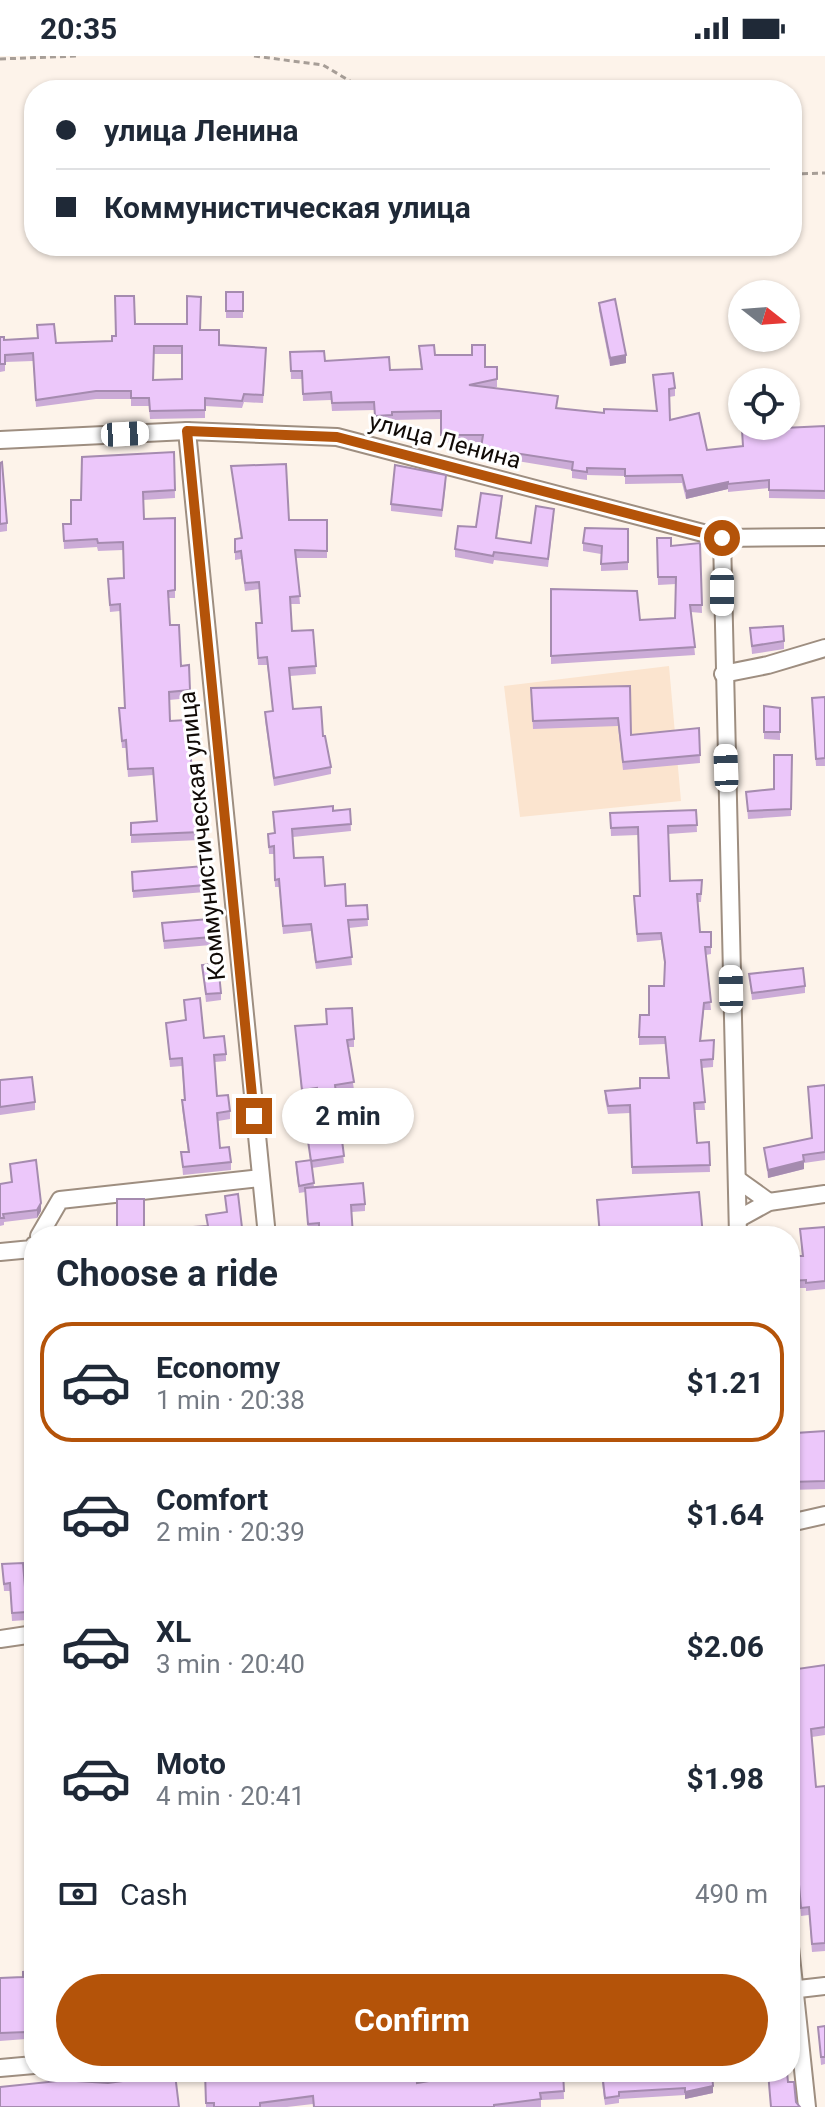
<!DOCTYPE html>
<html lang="en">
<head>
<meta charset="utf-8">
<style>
	:root { --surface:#fff; --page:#f2f2f3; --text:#1f2937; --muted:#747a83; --line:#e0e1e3; --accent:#b45309 }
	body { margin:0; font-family:Roboto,sans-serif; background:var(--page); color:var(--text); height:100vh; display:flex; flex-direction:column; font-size:30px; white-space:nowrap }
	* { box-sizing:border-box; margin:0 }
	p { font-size:26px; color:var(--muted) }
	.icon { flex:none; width:44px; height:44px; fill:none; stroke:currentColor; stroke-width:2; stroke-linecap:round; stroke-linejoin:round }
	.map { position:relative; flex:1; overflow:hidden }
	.drawer { position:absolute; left:24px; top:1170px; width:776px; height:856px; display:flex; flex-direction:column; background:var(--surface); border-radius:32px; box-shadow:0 2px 6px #0004 }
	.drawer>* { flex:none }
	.top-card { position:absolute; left:24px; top:24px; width:778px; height:176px; border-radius:32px; box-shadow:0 2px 6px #0004; display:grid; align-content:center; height:176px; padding:0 32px; background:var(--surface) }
	.needle { width:52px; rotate:107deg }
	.controls { position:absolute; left:728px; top:224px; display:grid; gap:16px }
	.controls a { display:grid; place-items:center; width:72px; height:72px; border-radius:50%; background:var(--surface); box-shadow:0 2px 6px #0004; font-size:40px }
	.end { position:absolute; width:36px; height:36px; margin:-18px; border:10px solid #b45309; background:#fff; box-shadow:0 0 0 4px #fff }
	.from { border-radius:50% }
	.bubble { position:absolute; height:56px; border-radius:28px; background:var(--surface); box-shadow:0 2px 6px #0004; font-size:26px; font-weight:700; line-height:56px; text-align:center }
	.car { position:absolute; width:24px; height:48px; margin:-24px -12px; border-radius:10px; box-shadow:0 0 6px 2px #0007; background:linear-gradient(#fff 24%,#345 0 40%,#fff 0 76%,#345 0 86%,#fff 0) }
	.top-card b { display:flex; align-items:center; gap:28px; height:76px; font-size:30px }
	.top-card b+b { border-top:2px solid var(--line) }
	.top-card i { width:20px; height:20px; background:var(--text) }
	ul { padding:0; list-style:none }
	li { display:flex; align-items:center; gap:24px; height:120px; margin:0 16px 12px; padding:0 16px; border:4px solid transparent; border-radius:32px }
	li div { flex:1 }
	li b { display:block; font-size:30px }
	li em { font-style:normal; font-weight:700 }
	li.on { border-color:var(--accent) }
	li>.icon { width:72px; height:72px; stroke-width:1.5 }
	h2 { padding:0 32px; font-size:36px; line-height:96px }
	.pay { display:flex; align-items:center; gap:20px; height:88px; padding:0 32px; font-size:30px }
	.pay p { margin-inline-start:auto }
	.action { display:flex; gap:16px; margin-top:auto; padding:16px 32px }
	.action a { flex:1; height:92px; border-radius:48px; background:var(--accent); color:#fff; font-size:32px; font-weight:700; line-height:92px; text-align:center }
	.status { display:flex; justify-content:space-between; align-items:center; height:56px; padding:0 40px; background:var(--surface); direction:ltr }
	.status svg { height:22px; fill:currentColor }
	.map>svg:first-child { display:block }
</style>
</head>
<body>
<div class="status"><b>20:35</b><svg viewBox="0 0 49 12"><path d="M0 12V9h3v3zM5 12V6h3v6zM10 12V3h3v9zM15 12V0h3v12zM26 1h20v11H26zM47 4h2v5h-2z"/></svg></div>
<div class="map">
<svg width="825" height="2051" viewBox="0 0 825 2051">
	<rect width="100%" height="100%" fill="#fdf3ea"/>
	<!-- built -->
	<path fill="#fbe4cf" d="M669,610l12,135 -161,16 -16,-131z"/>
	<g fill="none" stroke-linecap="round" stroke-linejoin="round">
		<defs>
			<g id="minor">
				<path d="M187,375l80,805"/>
				<path d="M0,384l187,-9 150,6 385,101 103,-1"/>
				<path d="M722,482l16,698"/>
				<path d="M723,618l45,-9 57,-17"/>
				<path d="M737,1123l32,23"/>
				<path d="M738,1163l31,-17 56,-8"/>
				<path d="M39,1180l21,-36 200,-22"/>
				<path d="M0,1196l32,-3 2,-4"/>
				<path d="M790,1467l35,-8"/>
				<path d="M0,1583l34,-5"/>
				<path d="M790,1891l17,160"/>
				<path d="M790,1934l35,-4"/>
				<path d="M0,2012l34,-3"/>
			</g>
		</defs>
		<!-- minor casing -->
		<use href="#minor" stroke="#9e8e80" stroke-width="20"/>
		<!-- path -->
		<g stroke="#a79e97" stroke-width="3" stroke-dasharray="6 4" stroke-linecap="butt">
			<path d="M254,0l69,9 42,25"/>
			<path d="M0,3l77,-3"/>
			<path d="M792,118l33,-1"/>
		</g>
		<!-- minor -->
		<use href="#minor" stroke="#fff" stroke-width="16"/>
	</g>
	<!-- wall -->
	<g fill="#cbabd7" fill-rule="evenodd">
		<rect x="226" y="236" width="17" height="26"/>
		<path d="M599,247l27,60 -16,3 -11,-56z"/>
		<path d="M135,268l65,6 19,15 47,11 -3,47 -19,-1 -2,6 -37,-2v12l-55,1 -1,-13h-18v-7h-35l-60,8 -3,-46 -28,1v9l-5,1v-35l4,3 52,3 56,-2 4,-5zM154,298h28v25l-29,1z"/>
		<path d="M419,290l16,9 50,12h12v20l-5,1 65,21 47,4 53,-2 -4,-36 22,13v8l-6,1 1,23 37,30 35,-3v-17l83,-4v73l-56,-1v-10l-41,4v-3l-42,10 -4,-16 -57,1v-8l-38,-1v5l-15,-2v-8l-91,-15 1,-13 -41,1v-24l-49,1v3l-17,1 -1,-14 -42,1 -1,-11 -28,1 -1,-22h-11l-1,-27 35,9 65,9 31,-1z"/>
		<path d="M174,396l1,46 -32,2 1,19 31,-1v80h-7l2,27 11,41 9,24v8l-21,2 1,21 30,111v8l-69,3v-20l26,-2 -4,-46 -25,2 -2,-29h-4l-3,-40h6l-5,-97 -10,1 -2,-25 16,-9 -1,-28 -25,1 -1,-4 -33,2 -1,-25h8l10,-24z"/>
		<path d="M0,407l7,60v8l-7,1z"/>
		<path d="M231,410l58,54h38v38h-31l4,46h-10l2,27 21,-1 3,44 -26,2 3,33 30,27 8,31v7l-57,12 -9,-66v-8l8,-1 -6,-46h-9l-2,-42h5l-2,-34 -14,2 -4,-32 -6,1v-21l6,-1z"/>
		<path d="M446,427l-4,34 -51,-6v-7z"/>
		<path d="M502,447l-5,35 34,5 23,-27 -6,51 -54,-7 -1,4 -38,-7v-8l21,-22z"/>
		<path d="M628,473v41l-27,1v-17l-18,-3v-8z"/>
		<path d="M657,482l14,8 29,-3 2,70 -11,-1 4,43 -144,9v-75l89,31 35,-2 1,-34 -18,1z"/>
		<path d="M750,572l34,13v8l-32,5z"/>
		<path d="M630,630l1,49 68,-7 1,35 -77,7 -5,-44 -85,3 -2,-41z"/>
		<path d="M825,641v69h-9l-4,-60z"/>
		<path d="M764,650l16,2v32l-16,-1z"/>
		<path d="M792,699l-1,61 -43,3 -2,-27 28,-3z"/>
		<path d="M350,753l1,22 -58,6 1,21 52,48 21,-1 1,21 -19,2 3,37 -36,4 -5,-38 -28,3 -4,-47h-4l-1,-33h-5l-1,-20 6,-1 -1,-21z"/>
		<path d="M696,754l1,22 -29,2 2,47 32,6 -1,15h-3l2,30h11v22l-5,1 5,55h-7l-3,31 13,-1 -1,27 -11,1 3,42h-10l2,33 12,-1 1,30 -78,2 -2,-61 -22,1 -3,-15v-8l35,-3 28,-10 -3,-34 -26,1v-8l25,-51 1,-18 -4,-28 -24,2 -3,-38 6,-8 -2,-61 -27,1 -1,-23z"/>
		<path d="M132,816l73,13v7l-72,6z"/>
		<path d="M162,867l49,14v8l-47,4z"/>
		<path d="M202,909l19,28v7l-15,2z"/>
		<path d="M749,918l56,12v7l-53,7z"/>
		<path d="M184,944l20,38 22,16v7l-11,1 2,34 13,15v8l-12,2 2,27 11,14v8l-48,5 -2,-23h7l-6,-44v-8h2l-2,-34 -12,1 -4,-44 20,-2z"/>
		<path d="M295,970l59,13v8h-6l6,43 -18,2 8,71 -32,5 2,19 51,17v7l-13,1 -33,19 -11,1 -3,-40 -6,1 -3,-24v-7l14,-2 -2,-19 14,-2 -5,-44 -15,3z"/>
		<path d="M0,1024l35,22v8l-35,5z"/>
		<path d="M825,1029v75l-21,3v6l-36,9 -4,-30 47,-10z"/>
		<path d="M10,1108l31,47 -4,7 -33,4v3l-4,1v-42l11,-2z"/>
		<path d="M825,1171v62l-19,2v-3h-16v-32h12l-2,-27z"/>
		<path d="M825,1375v58l-35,1v-47h6v-10z"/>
		<path d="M2,1508l25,48v8l-15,1 -2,-30h-6z"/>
		<path d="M825,1609v70l-13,2 4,50 9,-1v165l-13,1 -3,-37 -8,1 -10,-119v-7l2,-1v-37l-3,-27v-55z"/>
		<path d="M34,1915v71l-7,1 -1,-4 -26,2v-63l23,-1z"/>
		<path d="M825,1970v38l-4,1 -3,-38z"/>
		<path d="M205,2016l212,11 46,-8 -1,-3h101l1,27 -23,1v7h-228v-3l-26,3h-81z"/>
		<path d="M588,2016h143l-19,3 1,18 -28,6v-4l-66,4v4l-14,2 -4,-30 -13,2z"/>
		<path d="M749,2016h38l1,10 8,20 -28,-26 -19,2z"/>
	</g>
	<!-- shaded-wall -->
	<g fill="#a58baf">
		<path d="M626,299v8l-16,3v-8z"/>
		<path d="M728,426v7l-42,10v-8z"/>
		<path d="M804,1105v8l-36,9v-8z"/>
		<path d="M41,1147v8l-4,7v-8z"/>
		<path d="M713,2030v7l-28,6v-7z"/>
	</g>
	<!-- building -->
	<g fill="#ecc7fa" stroke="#a58baf" stroke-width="2" fill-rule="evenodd">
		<rect x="226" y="236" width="17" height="19"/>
		<path d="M115,240h19l1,28h52v-28l14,1 -1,33h19v15l47,3 -3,47 -19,-1 -2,7 -37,-3v12l-55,1 -1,-13h-18v-7h-35l-60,9 -3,-47 -28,2v9h-5v-27h4v3l34,-2 -1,-13 17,-1 2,19 56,-2v-5h4zM154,290h28v33l-29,1z"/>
		<path d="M615,243l11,56 -16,3 -11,-55z"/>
		<path d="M434,289l1,10h37v-10h13v22h12v12l-28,6 89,11 -2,12 48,5v-4l53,2 -4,-36 20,-2 2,15 -6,1 1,31 29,-7 8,37 36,-4 -1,-16 83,-4v65l-56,-1v-10l-41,4v-2l-42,9 -4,-16 -57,1v-7l-38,-1v4l-15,-2 1,-8 -92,-14 2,-13h-42v-24l-49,1v3l-17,1 -1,-14 -42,1 -1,-11 -28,2 -1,-23h-11l-1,-19 34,-1 1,10 64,-4 1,13 32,-1 -3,-23z"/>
		<path d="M174,396l1,38 -32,2 1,27 31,-1v72l-7,1 2,34h9l2,41 8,-1 1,25 -21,2 1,29 16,-1 14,112 -69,3v-12l26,-2 -4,-53 -25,1 -2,-29 -4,1 -3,-33h6l-5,-104 -10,1 -2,-26 16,-1 -1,-36 -25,1 -1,-4 -33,2 -1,-17h8v-24h10l1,-43z"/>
		<path d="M2,406l5,61 -7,1v-61z"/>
		<path d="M286,408l3,56h38v31l-32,-1 5,46 -10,1 2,34 21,-1 3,36 -27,2 4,41 28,-2 2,29h2l6,31 -57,11 -9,-66 8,-1 -6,-54 -9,1 -2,-35h6l-3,-41 -14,1 -4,-32 -6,1v-13l7,-1 -11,-72z"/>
		<path d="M395,409l51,10 -4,35 -51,-6z"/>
		<path d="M481,437l21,3 -6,42 35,5 5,-37 18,3 -6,50 -54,-7 -1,4 -38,-7 3,-23 18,1z"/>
		<path d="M585,472l43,1v33l-27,2 1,-18 -19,-3z"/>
		<path d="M657,482h14v8l29,-3 2,62h-12l5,42 -144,9v-67l86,2 3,29 35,-2 1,-41h-18z"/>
		<path d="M783,570l1,15 -32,5 -2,-18z"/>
		<path d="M630,630l1,49 68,-7 1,27 -77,7 -5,-44 -85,3 -2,-33z"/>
		<path d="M825,641v61l-9,1 -4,-61z"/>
		<path d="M764,650l16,2v24h-16z"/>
		<path d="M774,699h18l-1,54 -43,2 -2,-19 28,-3z"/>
		<path d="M333,750v5l17,-2 1,15 -59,5 2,29 29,-1 2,29 20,-2 1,22 21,-1 1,14 -20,1 4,37 -36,5 -5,-38 -28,2 -4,-47 -4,1 -1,-34 -5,1 -1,-13 7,-1 -2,-21z"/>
		<path d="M696,754l1,15 -29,1 2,55 32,-1 -1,14h-4l3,38h11v15h-6l6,55 -7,1 -4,38 14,-1 -1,19 -12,1 4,42 -11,1 3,40 12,-1 1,23 -78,2 -2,-62 -22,1 -3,-15 35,-3v-10h29l-4,-41h-26l1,-22h9v-29h15l1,-24 -4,-29 -24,1 -3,-38h6l-2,-69 -27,1 -1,-15z"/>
		<path d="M204,810l1,19 -72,6 -1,-19z"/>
		<path d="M209,863l2,18 -47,4 -2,-18z"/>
		<path d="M218,907l3,30 -15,1 -4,-29z"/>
		<path d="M803,912l2,18 -53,7 -3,-19z"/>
		<path d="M200,942l4,40 20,-2 2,18 -12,1 3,41 11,-1 2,16 -13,2 3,35 9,-1 2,15 -48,5 -2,-15h8l-7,-52h3l-3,-42 -12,1 -4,-36 20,-3 -2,-20z"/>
		<path d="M352,952l2,31 -7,1 7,42 -19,3 9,71 -33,5 -3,-20 15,-2 -6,-51 -15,2 -7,-64 32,-2 -1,-15z"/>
		<path d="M32,1021l3,25 -35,5v-27z"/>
		<path d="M825,1029v67l-22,3 1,6 -36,9 -4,-22 48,-10 -4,-51z"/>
		<path d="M36,1104l5,43 -4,7 -34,4 1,4h-4v-34l12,-2 -2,-18z"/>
		<path d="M311,1104l3,23 -15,3 -3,-24z"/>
		<path d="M363,1127l2,21 -14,1 2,31h-34v-13l-11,1 -3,-36z"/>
		<path d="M699,1136l4,44h-103l-3,-36z"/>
		<path d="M238,1138l5,42h-48l-1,-9 14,-1 -2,-11 21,-3 -2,-16z"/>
		<rect x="117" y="1143" width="27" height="37"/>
		<path d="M825,1171v54l-19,2v-3l-16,1v-25h13l-3,-27z"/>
		<path d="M825,1375v50l-35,1v-39h7l-1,-10z"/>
		<path d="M23,1507l4,49 -15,1 -2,-30 -6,1 -2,-20z"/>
		<path d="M34,1588v31l-3,-30z"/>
		<path d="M825,1609v62l-14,2 5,58 9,-1v157l-13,1 -3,-37 -8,1 -10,-118 3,-1 -3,-37h2l-3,-34v-48z"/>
		<path d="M34,1915v64h-7l-1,-3 -26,1v-55l23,-1v-5z"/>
		<path d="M825,1970v31h-4l-3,-30z"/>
		<path d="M205,2016h211l1,11 47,-8 -1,-3h100l1,19 -24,2 1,6 -47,6v2h-180l-1,-11 -53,7v4h-46v-4h-8z"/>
		<path d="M602,2016h110l1,14 -28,6v-4l-66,4v4l-14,2z"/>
		<path d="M768,2016h19l1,10h6l2,20 4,5h-29z"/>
		<path d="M175,2018l4,33h-179v-20l77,-8v2l31,2z"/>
	</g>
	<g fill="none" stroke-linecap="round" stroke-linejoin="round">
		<!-- route -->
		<path stroke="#b45309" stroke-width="10" d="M254,1060l-67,-685 150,6 385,101"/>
	</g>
	<g text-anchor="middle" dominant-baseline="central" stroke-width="6" stroke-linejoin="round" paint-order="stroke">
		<!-- street labels -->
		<g font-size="24" fill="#110b07" stroke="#fff">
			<text transform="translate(445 385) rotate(15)">улица Ленина</text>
			<text transform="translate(202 780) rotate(-96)">Коммунистическая улица</text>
		</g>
	</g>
</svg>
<div class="controls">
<a><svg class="needle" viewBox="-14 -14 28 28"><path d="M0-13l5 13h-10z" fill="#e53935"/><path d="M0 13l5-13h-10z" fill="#747a83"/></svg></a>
<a><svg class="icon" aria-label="locate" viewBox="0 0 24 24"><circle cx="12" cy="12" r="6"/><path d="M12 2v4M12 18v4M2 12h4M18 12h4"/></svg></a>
</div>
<i class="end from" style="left:722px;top:482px"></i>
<i class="end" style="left:254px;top:1060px"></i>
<div class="bubble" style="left:282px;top:1032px;width:132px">2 min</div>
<i class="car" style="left:125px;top:378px;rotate:87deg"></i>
<i class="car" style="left:722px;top:536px;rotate:180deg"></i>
<i class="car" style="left:726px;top:712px;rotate:358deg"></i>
<i class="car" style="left:731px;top:933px;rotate:359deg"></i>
<div class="top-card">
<b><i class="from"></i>улица Ленина</b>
<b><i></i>Коммунистическая улица</b>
</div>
<section class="drawer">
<h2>Choose a ride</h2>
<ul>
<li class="on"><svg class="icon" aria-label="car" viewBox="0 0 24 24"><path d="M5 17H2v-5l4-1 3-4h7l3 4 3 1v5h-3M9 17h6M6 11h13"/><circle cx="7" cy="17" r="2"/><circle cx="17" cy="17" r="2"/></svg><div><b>Economy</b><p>1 min · 20:38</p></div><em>$1.21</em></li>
<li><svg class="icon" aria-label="car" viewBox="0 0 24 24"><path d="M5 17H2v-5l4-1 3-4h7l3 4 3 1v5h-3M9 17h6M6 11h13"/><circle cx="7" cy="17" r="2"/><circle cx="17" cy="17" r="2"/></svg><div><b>Comfort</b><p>2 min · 20:39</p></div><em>$1.64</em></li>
<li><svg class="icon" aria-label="car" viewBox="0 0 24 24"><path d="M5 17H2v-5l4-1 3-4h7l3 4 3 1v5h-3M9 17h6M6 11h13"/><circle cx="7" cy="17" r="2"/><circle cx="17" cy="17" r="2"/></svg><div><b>XL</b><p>3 min · 20:40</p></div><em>$2.06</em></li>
<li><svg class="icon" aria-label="car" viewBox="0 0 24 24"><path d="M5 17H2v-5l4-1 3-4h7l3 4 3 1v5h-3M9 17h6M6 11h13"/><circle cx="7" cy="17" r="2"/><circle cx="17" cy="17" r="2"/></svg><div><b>Moto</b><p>4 min · 20:41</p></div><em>$1.98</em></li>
</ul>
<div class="pay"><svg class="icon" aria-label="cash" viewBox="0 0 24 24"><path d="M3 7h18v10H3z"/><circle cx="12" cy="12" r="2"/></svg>Cash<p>490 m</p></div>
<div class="action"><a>Confirm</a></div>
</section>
</div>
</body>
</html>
